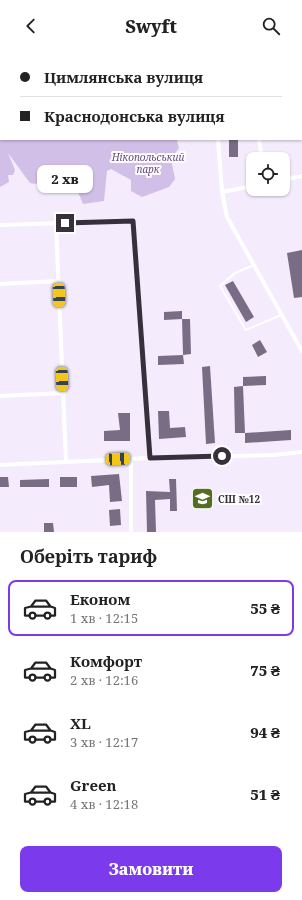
<!DOCTYPE html>
<html lang="uk">
<head>
<meta charset="utf-8">
<style>
	:root { --surface:#fff; --page:#f6f6f6; --text:#222; --muted:#767676; --line:#e0e0e0; --accent:#7c3aed }
	body { margin:0; font-family:"Noto Serif",serif; background:var(--page); color:var(--text); height:100vh; display:flex; flex-direction:column; font-size:15px; white-space:nowrap }
	* { box-sizing:border-box; margin:0 }
	p { font-size:13px; color:var(--muted) }
	.icon { flex:none; width:22px; height:22px; fill:none; stroke:currentColor; stroke-width:2; stroke-linecap:round; stroke-linejoin:round }
	.map { position:relative; height:480px; overflow:hidden }
	.details { display:flex; flex-direction:column; background:var(--surface); flex:1 }
	.details>* { flex:none }
	.top-card { position:absolute; left:0px; top:0px; width:302px; height:88px; box-shadow:0 1px 3px #0004; display:grid; align-content:center; height:88px; padding:0 20px; background:var(--surface) }
	.controls { position:absolute; left:246px; top:100px; display:grid; gap:8px }
	.controls a { display:grid; place-items:center; width:44px; height:44px; border-radius:8px; background:var(--surface); box-shadow:0 1px 3px #0004; font-size:20px }
	.end { position:absolute; width:18px; height:18px; margin:-9px; border:5px solid #35303b; background:#fff; box-shadow:0 0 0 2px #fff }
	.from { border-radius:50% }
	.bubble { position:absolute; height:28px; border-radius:8px; background:var(--surface); box-shadow:0 1px 3px #0004; font-size:13px; font-weight:800; line-height:28px; text-align:center }
	.car { position:absolute; width:12px; height:24px; margin:-12px -6px; border-radius:5px; box-shadow:0 0 3px 1px #0007; background:linear-gradient(#f5c518 24%,#345 0 40%,#f5c518 0 76%,#345 0 86%,#f5c518 0) }
	.top-card b { display:flex; align-items:center; gap:14px; height:38px; font-size:15px }
	.top-card b+b { border-top:1px solid var(--line) }
	.top-card i { width:10px; height:10px; background:var(--text) }
	ul { padding:0; list-style:none }
	li { display:flex; align-items:center; gap:12px; height:56px; margin:0 8px 6px; padding:0 12px; border:2px solid transparent; border-radius:8px }
	li div { flex:1 }
	li b { display:block; font-size:15px }
	li em { font-style:normal; font-weight:800 }
	li.on { border-color:var(--accent) }
	li>.icon { width:36px; height:36px; stroke-width:1.5 }
	h2 { padding:0 20px; font-size:18px; line-height:48px }
	.primary-button { display:flex; gap:8px; margin-top:auto; padding:8px 20px }
	.primary-button a { flex:1; height:46px; border-radius:8px; background:var(--accent); color:#fff; font-size:16px; font-weight:800; line-height:46px; text-align:center }
	header { display:flex; justify-content:space-between; align-items:center; height:52px; padding:0 20px; background:var(--surface); font-size:18px; font-weight:800 }
	.map>svg:first-child { display:block }
</style>
</head>
<body>
<header><svg class="icon" aria-label="back" viewBox="0 0 24 24"><path d="M15 5l-7 7 7 7"/></svg>Swyft<svg class="icon" aria-label="search" viewBox="0 0 24 24"><circle cx="10" cy="10" r="6"/><path d="M15 15l6 6"/></svg></header>
<div class="map">
<svg width="302" height="480" viewBox="0 0 302 480">
	<rect width="100%" height="100%" fill="#f4ecfc"/>
	<!-- green -->
	<path fill="#d2bfe7" d="M0,0h186l-185,1v86h178l-2,2 2,7 -8,11 4,20 -6,8 -27,10 -11,-6v-11l-20,-11 -4,2 -3,30 -21,3 -15,-36 -14,-1c-3,14 -10,19 -24,16l-22,-30 7,17 -2,5h-5l1,7 -9,5z"/>
	<!-- building -->
	<g fill="#786d84">
		<rect x="229" y="88" width="9" height="17"/>
		<path d="M302,198v47l-8,1 -7,-45z"/>
		<path d="M233,229l21,36 -8,5 -21,-37z"/>
		<path d="M182,259v8l-18,1v-8z"/>
		<path d="M182,267h8l1,35 -8,1z"/>
		<path d="M260,288l7,12 -9,5 -6,-12z"/>
		<path d="M183,303l1,9 -26,1v-9z"/>
		<path d="M210,314l5,77 -9,1 -4,-77z"/>
		<path d="M266,324v9l-23,1v-9z"/>
		<path d="M243,334l2,47h-10l-1,-46z"/>
		<path d="M158,359h11l1,17 15,-1 1,10 -27,2z"/>
		<path d="M118,361h12v28h-26v-10l16,-1z"/>
		<path d="M291,378v10l-46,3v-10z"/>
		<path d="M119,422l3,27 -12,1 -1,-17 -17,2 -1,-11z"/>
		<path d="M0,425h8l1,10h-9z"/>
		<rect x="60" y="425" width="17" height="10"/>
		<path d="M49,427v8h-29v-7z"/>
		<path d="M169,427h7l1,32h-7v-12l-15,1 1,32h-9l-1,-41 24,1z"/>
		<path d="M120,457l1,16 -11,1 -1,-16z"/>
		<path d="M44,471h9l1,9h-10z"/>
	</g>
	<g fill="none" stroke-linecap="round" stroke-linejoin="round">
		<!-- service -->
		<path stroke="#fff" stroke-width="2" d="M254,213l-19,8 -15,13 26,44 35,-15"/>
		<!-- minor -->
		<g stroke="#fff" stroke-width="4">
			<path d="M244,0v1"/>
			<path d="M221,1v-1"/>
			<path d="M301,4l1,6"/>
			<path d="M218,87l4,53 5,25 75,134"/>
			<path d="M259,87l3,20"/>
			<path d="M283,128l19,-4"/>
			<path d="M222,140l31,-6"/>
			<path d="M56,172l10,238"/>
			<path d="M0,173l133,-4 17,237"/>
			<path d="M0,232l59,-3"/>
			<path d="M0,344l63,-3"/>
			<path d="M131,407v73"/>
			<path d="M0,413l150,-7 124,-3 28,-3"/>
		</g>
	</g>
	<g fill="none" stroke-linecap="round" stroke-linejoin="round">
		<!-- route -->
		<path stroke="#35303b" stroke-width="5" d="M65,171l68,-2 17,237 72,-2"/>
	</g>
	<!-- icons -->
	<defs>
		<symbol id="school-square" viewBox="-11 -11 22 22"><rect x="-9" y="-9" width="18" height="18" rx="4" fill="#536e21" stroke="#fff"/><path d="M0-5L7-2L0 1L-7-2ZM-4 1L0 2.5L4 1V4Q0 6-4 4Z" fill="#fff"/></symbol>
	</defs>
	<g fill-rule="evenodd">
		<use href="#school-square" x="190" y="434" width="25" height="25"/>
	</g>
	<g text-anchor="middle" dominant-baseline="central" stroke-width="4" stroke-linejoin="round" paint-order="stroke">
		<!-- park labels -->
		<g font-size="10" font-style="italic" fill="#654683" stroke="#fff">
			<text x="148" y="105">Нікопольський<tspan x="148" dy="12">парк</tspan></text>
		</g>
		<!-- poi labels -->
		<g font-size="10" font-weight="bold" fill="#35303b" stroke="#fff" text-anchor="start">
			<text x="218" y="447">СШ №12</text>
		</g>
	</g>
</svg>
<div class="controls">
<a><svg class="icon" aria-label="locate" viewBox="0 0 24 24"><circle cx="12" cy="12" r="6"/><path d="M12 2v4M12 18v4M2 12h4M18 12h4"/></svg></a>
</div>
<i class="end from" style="left:222px;top:404px"></i>
<i class="end" style="left:65px;top:171px"></i>
<div class="bubble" style="left:37px;top:113px;width:56px">2 хв</div>
<i class="car" style="left:59px;top:243px;rotate:178deg"></i>
<i class="car" style="left:62px;top:327px;rotate:178deg"></i>
<i class="car" style="left:118px;top:407px;rotate:87deg"></i>
<div class="top-card">
<b><i class="from"></i>Цимлянська вулиця</b>
<b><i></i>Краснодонська вулиця</b>
</div>
</div>
<section class="details">
<h2>Оберіть тариф</h2>
<ul>
<li class="on"><svg class="icon" aria-label="car" viewBox="0 0 24 24"><path d="M5 17H2v-5l4-1 3-4h7l3 4 3 1v5h-3M9 17h6M6 11h13"/><circle cx="7" cy="17" r="2"/><circle cx="17" cy="17" r="2"/></svg><div><b>Економ</b><p>1 хв · 12:15</p></div><em>55 ₴</em></li>
<li><svg class="icon" aria-label="car" viewBox="0 0 24 24"><path d="M5 17H2v-5l4-1 3-4h7l3 4 3 1v5h-3M9 17h6M6 11h13"/><circle cx="7" cy="17" r="2"/><circle cx="17" cy="17" r="2"/></svg><div><b>Комфорт</b><p>2 хв · 12:16</p></div><em>75 ₴</em></li>
<li><svg class="icon" aria-label="car" viewBox="0 0 24 24"><path d="M5 17H2v-5l4-1 3-4h7l3 4 3 1v5h-3M9 17h6M6 11h13"/><circle cx="7" cy="17" r="2"/><circle cx="17" cy="17" r="2"/></svg><div><b>XL</b><p>3 хв · 12:17</p></div><em>94 ₴</em></li>
<li><svg class="icon" aria-label="car" viewBox="0 0 24 24"><path d="M5 17H2v-5l4-1 3-4h7l3 4 3 1v5h-3M9 17h6M6 11h13"/><circle cx="7" cy="17" r="2"/><circle cx="17" cy="17" r="2"/></svg><div><b>Green</b><p>4 хв · 12:18</p></div><em>51 ₴</em></li>
</ul>
<div class="primary-button"><a>Замовити</a></div>
</section>
</body>
</html>
